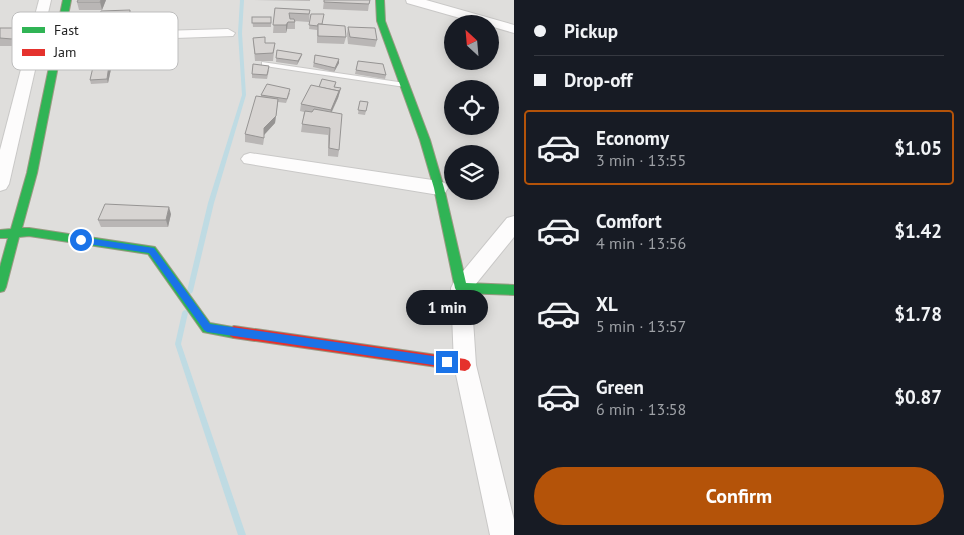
<!DOCTYPE html>
<html lang="en">
<head>
<meta charset="utf-8">
<style>
	:root { --surface:#171b24; --page:#20242c; --text:#f1f3f6; --muted:#9ea1a6; --line:#363941; --accent:#b45309 }
	body { margin:0; font-family:"PT Sans",sans-serif; background:var(--page); color:var(--text); height:100vh; display:flex; flex-direction:column; font-size:19px; white-space:nowrap }
	* { box-sizing:border-box; margin:0 }
	p { font-size:16px; color:var(--muted) }
	.icon { flex:none; width:28px; height:28px; fill:none; stroke:currentColor; stroke-width:2; stroke-linecap:round; stroke-linejoin:round }
	.map { position:relative; flex:1; overflow:hidden }
	.sheet { display:flex; flex-direction:column; background:var(--surface); width:450px }
	.sheet>* { flex:none }
	.banner { display:grid; align-content:center; height:110px; padding:0 20px; background:var(--surface) }
	.needle { width:32px; rotate:334deg }
	.fabs { position:absolute; left:444px; top:15px; display:grid; gap:10px }
	.fabs a { display:grid; place-items:center; width:55px; height:55px; border-radius:50%; background:var(--surface); box-shadow:0 2px 12px #0003; font-size:25px }
	.end { position:absolute; width:22px; height:22px; margin:-11px; border:6px solid #1a73e8; background:#fff; box-shadow:0 0 0 2px #fff }
	.from { border-radius:50% }
	.bubble { position:absolute; height:35px; border-radius:18px; background:var(--surface); box-shadow:0 2px 12px #0003; font-size:16px; font-weight:700; line-height:35px; text-align:center }
	.banner b { display:flex; align-items:center; gap:18px; height:48px; font-size:19px }
	.banner b+b { border-top:1px solid var(--line) }
	.banner i { width:12px; height:12px; background:var(--text) }
	ul { padding:0; list-style:none }
	li { display:flex; align-items:center; gap:15px; height:75px; margin:0 10px 8px; padding:0 10px; border:2px solid transparent; border-radius:5px }
	li div { flex:1 }
	li b { display:block; font-size:19px }
	li em { font-style:normal; font-weight:700 }
	li.selected { border-color:var(--accent) }
	li>.icon { width:45px; height:45px; stroke-width:1.5 }
	.button { display:flex; gap:10px; margin-top:auto; padding:10px 20px }
	.button a { flex:1; height:58px; border-radius:30px; background:var(--accent); color:#fff; font-size:20px; font-weight:700; line-height:58px; text-align:center }
	main { display:flex; flex:1; min-height:0 }
	.map>svg:first-child { display:block }
</style>
</head>
<body>
<main>
<div class="map">
<svg width="514" height="535" viewBox="0 0 514 535">
	<rect width="100%" height="100%" fill="#f0eeeb"/>
	<!-- residential -->
	<path fill="#dfdedc" fill-rule="evenodd" d="M0,0h514v535h-514zM452,24h38v37h-38zM452,89h38v37h-38zM452,154h38v37h-38z"/>
	<g fill="none" stroke-linecap="round" stroke-linejoin="round">
		<!-- stream -->
		<g fill="#bfdbe3" fill-rule="evenodd">
			<path d="M240,0h4l-2,33 4,62 -32,108 -21,88 -1,2 -2,1 -2,-1 -1,-2 21,-88 34,-108 -4,-62z"/>
			<path d="M185,310l2,1 1,2 -7,31 65,191h-8l-63,-191 7,-31 1,-2z"/>
		</g>
		<defs>
			<path id="lane" d="M262,62l143,21 4,2 -4,2 -140,-21h-3z"/>
			<g id="street">
				<path d="M39,0h12l-42,184 -3,5 -6,2v-41z"/>
				<path d="M406,0h20l88,25v8l-24,-7v-2h-9l-74,-21z"/>
				<path d="M228,29l7,4 -2,3 -174,6 -7,-4 7,-4z"/>
				<path d="M250,153l189,28 6,2 3,5 -3,5 -6,2 -195,-32 -3,-4 3,-4z"/>
				<path d="M514,216v21l-43,53 5,75 38,155v15h-24l-36,-170 -3,-77 3,-6 53,-64z"/>
			</g>
			<g id="fast">
				<path d="M63,0h8l-34,173 -15,55h7l126,19 55,76 28,5 2,4 -2,4 -4,2 -31,-6 -55,-78 -119,-18 -10,1 -13,50 -2,4 -4,1v-25l8,-29h-8v-8l11,-1 16,-56z"/>
				<path d="M376,0h8l1,21 45,119 14,48 22,95 48,2v10l-53,-2 -4,-1 -2,-4 -21,-100 -14,-48 -43,-119z"/>
			</g>
			<path id="jam" d="M234,326l231,33 4,2 2,4 -2,4 -4,2 -231,-33 -4,-2 -2,-4 2,-4z"/>
		</defs>
		<!-- lane casing -->
		<use href="#lane" stroke="#c9c8c7" stroke-width="2"/>
		<!-- street casing -->
		<use href="#street" stroke="#c9c8c7" stroke-width="2"/>
		<!-- fast casing -->
		<use href="#fast" stroke="#999a82" stroke-width="2"/>
		<!-- jam casing -->
		<use href="#jam" stroke="#999a82" stroke-width="2"/>
		<!-- lane -->
		<use href="#lane" fill="#fdfcfc" fill-rule="evenodd"/>
		<!-- street -->
		<use href="#street" fill="#fdfcfc" fill-rule="evenodd"/>
		<!-- fast -->
		<use href="#fast" fill="#30b455" fill-rule="evenodd"/>
		<!-- jam -->
		<use href="#jam" fill="#e5322d" fill-rule="evenodd"/>
	</g>
	<!-- wall -->
	<g fill="#b9b6b5">
		<path d="M78,0h28l-4,10h-23l-2,-8z"/>
		<path d="M252,0h58v1z"/>
		<path d="M324,0l45,4 -1,7 -45,-2z"/>
		<path d="M275,8l35,2 -1,12 -14,-1v8h-8l-1,4h-13z"/>
		<path d="M131,14l-1,7 -30,2 -2,-4z"/>
		<path d="M311,14l12,10 23,13 -2,7 -27,-1v-13l-8,-1z"/>
		<path d="M252,17h19v10h-18z"/>
		<path d="M348,27l29,13 -2,7 -27,-3 -1,-10z"/>
		<path d="M0,28l21,8 -5,10h-16z"/>
		<path d="M253,38l12,5h10l-2,18h-18z"/>
		<path d="M277,50l25,4 -1,3 -4,8 -21,-3z"/>
		<path d="M315,55l24,4v4l-5,9 -21,-5z"/>
		<path d="M358,61l28,14 -1,4 -30,-5z"/>
		<path d="M111,69l-3,14 -17,1 -1,-4z"/>
		<path d="M269,70l-2,9 -15,-1v-4z"/>
		<path d="M336,82l-1,5 6,1 -3,10 -6,14 7,38 -1,7 -10,-1v-21l-27,-3 3,-20 -4,-1 1,-7 18,-17z"/>
		<path d="M290,93l-4,10 -8,-1 -3,21 -11,12 -1,10 -18,-3v-8l16,-37v-2z"/>
		<path d="M360,101l8,1 -3,13 -7,-1z"/>
		<path d="M171,214l-3,13h-67l-3,-7z"/>
	</g>
	<!-- shaded-wall -->
	<g fill="#969493">
		<path d="M101,0h5l-4,10 -2,-8z"/>
		<path d="M130,10l1,4 -1,7 -1,-4z"/>
		<path d="M288,22l-1,7 -1,4v-8z"/>
		<path d="M17,28l4,8 -5,10 -4,-7z"/>
		<path d="M302,54l-1,3 -4,8 1,-4z"/>
		<path d="M339,59v4l-5,9 1,-4z"/>
		<path d="M109,65l2,4 -3,14 -1,-4z"/>
		<path d="M341,88l-3,10 -9,19 2,-7 6,-17z"/>
		<path d="M278,99l-3,24 -11,12 -1,10 1,-17z"/>
		<path d="M169,207l2,7 -3,13 -2,-7z"/>
	</g>
	<!-- building -->
	<g fill="#d7d4d2" stroke="#969493">
		<path d="M78,0h23l-1,2h-23z"/>
		<path d="M324,0h46l-1,4 -45,-2z"/>
		<path d="M275,8l35,2 -1,4 -20,-1 1,6h4l1,3h-7l-2,3h-13z"/>
		<path d="M130,10l-1,7 -31,2 3,-8z"/>
		<path d="M311,14h13l-2,10h-4v2l-9,-1z"/>
		<rect x="252" y="17" width="19" height="6"/>
		<path d="M318,24l27,2 1,11 -28,-1z"/>
		<path d="M348,27l27,1 2,12 -27,-3z"/>
		<path d="M0,28h17l-5,11 -12,-1z"/>
		<path d="M265,37v6h10l-2,10 -18,1 -2,-16z"/>
		<path d="M277,50l25,4 -4,7 -22,-3z"/>
		<path d="M315,55l24,4 -4,9 -21,-5z"/>
		<path d="M358,61l25,3 3,11 -30,-5z"/>
		<path d="M253,64l16,2 -2,9 -15,-1z"/>
		<path d="M105,65h4l-2,14 -17,1 3,-13h11z"/>
		<path d="M322,79l14,3 -2,5 7,1 -2,3 -20,-4z"/>
		<path d="M267,84l23,5 -3,10 -26,-4z"/>
		<path d="M311,85l28,6 -8,19 -30,-6z"/>
		<path d="M256,96l22,3 -2,17 -12,12v10l-19,-4z"/>
		<path d="M360,101l8,1 -2,9 -8,-1z"/>
		<path d="M314,109l28,5 -3,36 -10,-2 1,-20 -28,-4 3,-13 7,1z"/>
		<path d="M105,204l64,3 -3,13h-68z"/>
	</g>
	<!-- route -->
	<path fill="#1a73e8" d="M81,237l73,11 56,76 237,34 4,4 -4,5 -240,-35 -3,-2 -55,-77 -68,-10 -4,-3z"/>
	<!-- legend -->
	<rect x="12" y="12" width="166" height="58" rx="8" fill="#fff" stroke="#bdbdbd" stroke-width="1"/>
	<rect x="22" y="27" width="23" height="6" fill="#30b455"/>
	<rect x="22" y="49" width="23" height="7" fill="#e5322d"/>
	<g font-size="14" fill="#222">
		<text x="54" y="35">Fast</text>
		<text x="54" y="57">Jam</text>
	</g>
</svg>
<div class="fabs">
<a><svg class="needle" viewBox="-14 -14 28 28"><path d="M0-13l5 13h-10z" fill="#e53935"/><path d="M0 13l5-13h-10z" fill="#9ea1a6"/></svg></a>
<a><svg class="icon" aria-label="locate" viewBox="0 0 24 24"><circle cx="12" cy="12" r="6"/><path d="M12 2v4M12 18v4M2 12h4M18 12h4"/></svg></a>
<a><svg class="icon" aria-label="layers" viewBox="0 0 24 24"><path d="M12 4l9 5-9 5-9-5zM3 14l9 5 9-5"/></svg></a>
</div>
<i class="end from" style="left:81px;top:240px"></i>
<i class="end" style="left:447px;top:362px"></i>
<div class="bubble" style="left:406px;top:290px;width:82px">1 min</div>
</div>
<section class="sheet">
<div class="banner">
<b><i class="from"></i>Pickup</b>
<b><i></i>Drop-off</b>
</div>
<ul>
<li class="selected"><svg class="icon" aria-label="car" viewBox="0 0 24 24"><path d="M5 17H2v-5l4-1 3-4h7l3 4 3 1v5h-3M9 17h6M6 11h13"/><circle cx="7" cy="17" r="2"/><circle cx="17" cy="17" r="2"/></svg><div><b>Economy</b><p>3 min · 13:55</p></div><em>$1.05</em></li>
<li><svg class="icon" aria-label="car" viewBox="0 0 24 24"><path d="M5 17H2v-5l4-1 3-4h7l3 4 3 1v5h-3M9 17h6M6 11h13"/><circle cx="7" cy="17" r="2"/><circle cx="17" cy="17" r="2"/></svg><div><b>Comfort</b><p>4 min · 13:56</p></div><em>$1.42</em></li>
<li><svg class="icon" aria-label="car" viewBox="0 0 24 24"><path d="M5 17H2v-5l4-1 3-4h7l3 4 3 1v5h-3M9 17h6M6 11h13"/><circle cx="7" cy="17" r="2"/><circle cx="17" cy="17" r="2"/></svg><div><b>XL</b><p>5 min · 13:57</p></div><em>$1.78</em></li>
<li><svg class="icon" aria-label="car" viewBox="0 0 24 24"><path d="M5 17H2v-5l4-1 3-4h7l3 4 3 1v5h-3M9 17h6M6 11h13"/><circle cx="7" cy="17" r="2"/><circle cx="17" cy="17" r="2"/></svg><div><b>Green</b><p>6 min · 13:58</p></div><em>$0.87</em></li>
</ul>
<div class="button"><a>Confirm</a></div>
</section>
</main>
</body>
</html>
